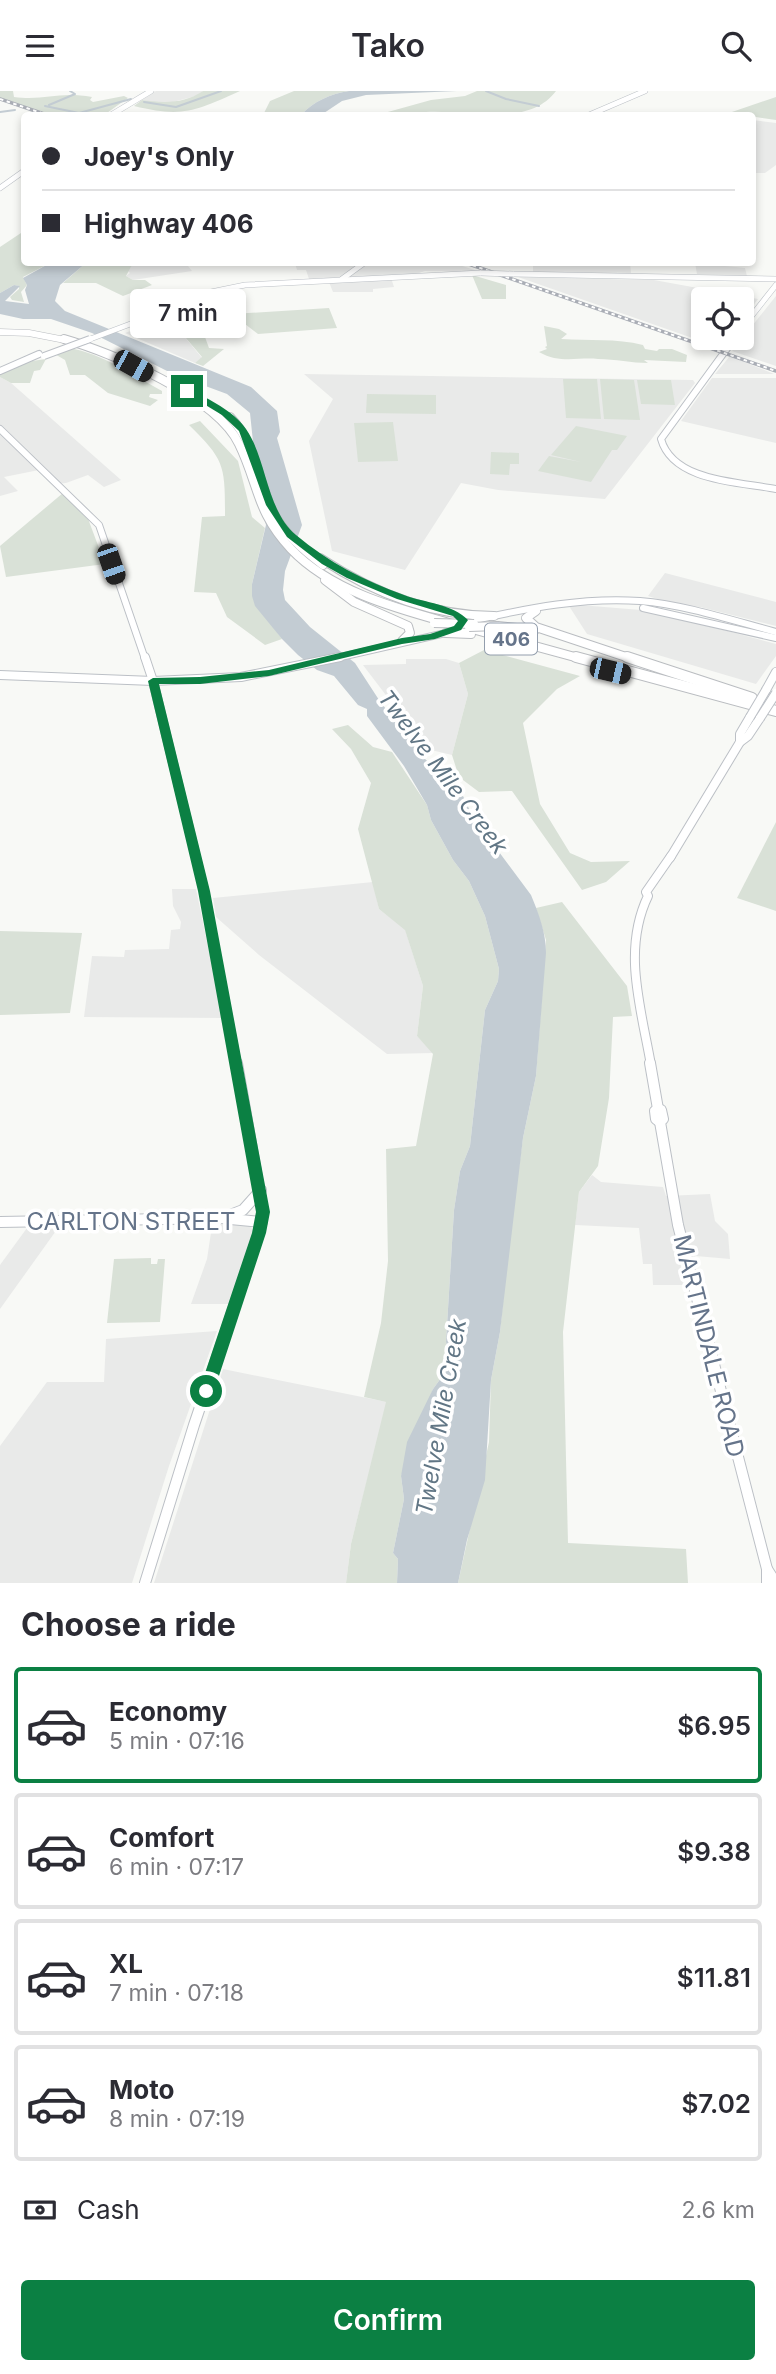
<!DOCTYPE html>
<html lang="en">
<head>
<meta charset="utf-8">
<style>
	:root { --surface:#fff; --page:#f7f7f7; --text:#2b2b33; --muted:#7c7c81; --line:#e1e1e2; --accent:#0b8043 }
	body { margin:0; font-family:Inter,sans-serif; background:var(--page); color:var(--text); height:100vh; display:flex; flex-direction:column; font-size:26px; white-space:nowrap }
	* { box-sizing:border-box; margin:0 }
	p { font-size:23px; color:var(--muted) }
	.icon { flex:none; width:38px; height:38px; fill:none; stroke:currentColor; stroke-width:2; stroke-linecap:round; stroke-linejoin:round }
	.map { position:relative; height:1492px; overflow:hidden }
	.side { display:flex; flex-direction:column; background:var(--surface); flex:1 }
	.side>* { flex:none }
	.top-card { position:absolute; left:21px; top:21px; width:735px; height:154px; border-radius:7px; box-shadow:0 4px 10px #0003; display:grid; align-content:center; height:154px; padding:0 21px; background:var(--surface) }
	.controls { position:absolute; left:691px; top:196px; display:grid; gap:14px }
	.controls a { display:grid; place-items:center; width:63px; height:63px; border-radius:7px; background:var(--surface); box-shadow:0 4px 10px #0003; font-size:35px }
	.end { position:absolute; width:32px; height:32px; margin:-16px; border:9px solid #0b8043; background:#fff; box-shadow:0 0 0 4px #fff }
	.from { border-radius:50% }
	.bubble { position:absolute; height:49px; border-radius:7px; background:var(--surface); box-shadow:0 4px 10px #0003; font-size:23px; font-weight:600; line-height:49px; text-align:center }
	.car { position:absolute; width:21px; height:42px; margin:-21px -10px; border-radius:9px; box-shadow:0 0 5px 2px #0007; background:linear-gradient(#222 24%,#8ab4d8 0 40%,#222 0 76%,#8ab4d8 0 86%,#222 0) }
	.top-card b { display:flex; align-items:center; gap:24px; height:66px; font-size:26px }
	.top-card b+b { border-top:2px solid var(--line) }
	.top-card i { width:18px; height:18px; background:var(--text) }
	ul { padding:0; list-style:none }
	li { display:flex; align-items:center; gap:21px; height:116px; margin:0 14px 10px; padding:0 7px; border:4px solid var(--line); border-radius:7px }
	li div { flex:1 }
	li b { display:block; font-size:26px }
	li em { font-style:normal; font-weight:600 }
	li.on { border-color:var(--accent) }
	li>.icon { width:63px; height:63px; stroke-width:1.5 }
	h2 { padding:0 21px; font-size:32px; line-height:84px }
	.pay { display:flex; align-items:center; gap:18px; height:77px; padding:0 21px; font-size:26px }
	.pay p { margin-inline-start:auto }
	.primary-button { display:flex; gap:14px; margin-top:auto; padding:14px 21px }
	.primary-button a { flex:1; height:80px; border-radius:7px; background:var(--accent); color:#fff; font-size:28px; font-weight:600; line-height:80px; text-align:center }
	header { display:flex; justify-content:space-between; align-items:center; height:91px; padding:0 21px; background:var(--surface); font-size:32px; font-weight:600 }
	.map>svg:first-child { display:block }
</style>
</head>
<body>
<header><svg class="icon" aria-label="menu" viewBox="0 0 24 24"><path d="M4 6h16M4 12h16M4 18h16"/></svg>Tako<svg class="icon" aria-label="search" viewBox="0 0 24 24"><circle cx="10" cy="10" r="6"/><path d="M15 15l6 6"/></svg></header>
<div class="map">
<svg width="776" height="1492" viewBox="0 0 776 1492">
	<rect width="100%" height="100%" fill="#f8f9f6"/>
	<!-- built -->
	<g fill="#e9eae9">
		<path d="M156,0h47l-7,5 -31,8 -23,-4z"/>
		<path d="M753,29l23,3v42l-11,8h-12z"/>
		<path d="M133,172h40l15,3 4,5 -59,9 -7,-4 4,-3 -2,-2z"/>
		<path d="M295,172h158l28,9 -56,-1 -9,3 -107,5 -3,-9h-9z"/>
		<path d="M533,172h97l1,10 -98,-1z"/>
		<path d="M695,172l50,5 2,8 -50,-2z"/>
		<path d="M518,186l136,3 104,19 -16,21v-21h-38v39h25l-8,10z"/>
		<path d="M391,187l3,9 -21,2v3h-40l-4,-10z"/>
		<path d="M776,205v70l-44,-15z"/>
		<path d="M168,226l34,41 -7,5 -70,-30z"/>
		<path d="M730,265l44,18h-59z"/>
		<path d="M304,283l389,6 2,3 -90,116 -107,-9 -37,-7 -56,87 -73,-19 -23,-110 24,-42z"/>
		<path d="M0,286l11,6 110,97 -17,7 -16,-12 -22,8 -11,1 -16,-14 -35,7 14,14 -18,5z"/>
		<path d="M712,287h64v65l-95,-22z"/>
		<path d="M665,482l111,29v24l-76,-19 -24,-2 -28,-9z"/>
		<path d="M580,514l73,6 123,33v12l-20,28 -169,-50 -18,-28z"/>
		<path d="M406,568h40l13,4 9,31 -16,61 -25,-6 -64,-84 43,-1z"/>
		<path d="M373,791l6,27 26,20 18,57 -6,50 16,17 -46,1 -128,-99 -43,-38 -3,-19z"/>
		<path d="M172,798h24l27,129 -139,-1 8,-61 32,1 1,-7 44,-1 2,-19 9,-1 1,-7 -8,-16z"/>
		<path d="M592,1084l9,7 62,5 3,9 44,-2 5,27 13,13 2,25 -34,-3 -16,4 3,25h-30l-1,-21h-9l-4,-36 -64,-3 4,-33z"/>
		<path d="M249,1132l5,10 -25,71h-38l16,-45 5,-33z"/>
		<path d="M27,1137h31l-58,81v-44z"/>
		<path d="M217,1240l-48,135 -37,117h-132v-137l47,-64h57l2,-43z"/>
		<path d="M223,1278l164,33 -36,142 -5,39h-192z"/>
	</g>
	<!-- green -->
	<g fill="#d9e1d7">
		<path d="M0,0h13l1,6c31,4 44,-6 78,0l-2,3 3,2 31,-6 4,2 -24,17h-55l-49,-16z"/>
		<path d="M203,0h37c-45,20 -57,27 -106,15l8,-6c21,3 42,4 61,-9z"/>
		<path d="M294,0h55c-19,3 -35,10 -48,24h-38l7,-14z"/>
		<path d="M477,0h79c-28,38 -92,18 -130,21 -17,1 -31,4 -49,3l54,-15 34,-4z"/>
		<path d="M776,6v23l-47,-7z"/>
		<path d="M24,140v32h26l-27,14 4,8 -6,7 3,10 -12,-2 -2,-3 9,-8v-3l-5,-1 -14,8v-46z"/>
		<path d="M86,172h47l-7,13 7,4h12l7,5 -29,11 -27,-13h-33z"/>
		<path d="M472,184l34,10v14h-24z"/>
		<path d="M188,214l36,26 -22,-2 7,19 15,1 -21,17 -8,-3 7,-6 -34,-40z"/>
		<path d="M329,217l8,20 -79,6 -26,-20z"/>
		<path d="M544,235l15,3 8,5 -6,5c28,2 55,-1 82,6l2,4 12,2 2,-2h13l15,6 -1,7 -42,-2 4,3c-16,0 -33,-4 -50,-4 -21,-2 -38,5 -59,-7l8,-3 -2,-2 2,-1z"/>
		<path d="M69,257c34,6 62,26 93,43v3h-12l-1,3 9,3 -8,6 -42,-13 -23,-18h-15l-5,-15 -12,-7z"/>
		<path d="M46,268l-6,11 -6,1 -4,12h-19l-11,-6v-4l32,-12z"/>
		<path d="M563,288h34l4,40 -35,-1z"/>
		<path d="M600,288l34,1 6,40 -36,-1z"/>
		<path d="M637,289h34l4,25 -34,-1z"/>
		<path d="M367,303l69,1v19l-70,-1z"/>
		<path d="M200,330l38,40 14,56 13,11 -13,56 19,40 11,15 -17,6 -38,-28 -11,-24 -22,-1 8,-75 23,-1c0,-50 0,-56 -36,-91z"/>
		<path d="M393,331l5,39 -40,1 -4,-39z"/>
		<path d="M576,335l51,10 -10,14h-5l-21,32 -53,-11 11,-15 32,6 -30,-7z"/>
		<path d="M491,361l28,1v11h-9l-1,11 -19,-1z"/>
		<path d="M63,402l24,23 18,48 -99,13 -6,-31z"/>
		<path d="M484,559l96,26 -23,13 -34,34 17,81 30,49 21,9 39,-1 -24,21 -24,8 -70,-99 -33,1 -20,-15 -7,-22 16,-61 -9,-31z"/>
		<path d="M348,634l25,22 19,5 35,53 4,15 22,40 16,21 16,35 14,53 -1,12 -13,29 -15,136 -10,25 -6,39 -8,132 6,21 -19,26 -32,87 3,23 -11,54 5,6 -1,24h-51l5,-39 35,-142 -22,-5 17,-74 7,-62 -2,-112 30,-3 17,-92 -16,-18 6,-50 -18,-56 -26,-21 -21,-80 13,-46 -20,-34 -19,-20z"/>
		<path d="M776,731v89l-39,-13z"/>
		<path d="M562,811l65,84 5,30 -19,1 -4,81 -11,68 -19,26 -16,140 5,211 118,6 2,34h-230l31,-141 2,-62 9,-48 10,-101 13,-93 13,-62 10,-136 -10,-32z"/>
		<path d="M0,840l82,2 -12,80 -70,2z"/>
		<path d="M151,1167v6h6l1,-5h7l-5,63 -53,1 7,-64z"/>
	</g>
	<!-- water -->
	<g fill="#c3ccd3">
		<path d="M349,0h108l-91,4 -24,6 -21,14h-20c13,-14 29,-21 48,-24z"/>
		<path d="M50,172h36l-26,22 -5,16 10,10 186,76 26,24 3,21 -3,6 25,87 -17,46 -2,19 2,10 25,27 45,36 26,40 38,45 4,9 40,39 10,21 58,78c8,19 15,38 15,58l-10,123 -13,62 -23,194 -9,48 -6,100 -18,60 -9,43h-61l1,-24 -5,-6 11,-54 -3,-23 6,-34 26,-53 19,-26 -6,-21 8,-132 6,-39 10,-25 15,-136 13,-29 1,-12 -14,-53 -16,-35 -16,-21 -22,-40 -4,-15 -23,-39 -37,-50v-7l-9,-4 -24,-29 -17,-6 -19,-15 -16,-16 -27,-33 -3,-10v-12l14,-59 -9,-45 -7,-67 -23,-19 -54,-20 -81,-41 -41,-14h-28l-23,-5v-21l14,-8 6,1 -15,15 24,3 -4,-14 2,-5 -4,-7z"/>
	</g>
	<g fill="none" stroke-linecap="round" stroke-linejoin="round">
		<!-- stream -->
		<g stroke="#c3ccd3" stroke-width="2">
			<path d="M486,0l20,8 33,7"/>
			<path d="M144,11l32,5 45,-16"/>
			<path d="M49,14l26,-11 -5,-3"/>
			<path d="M45,15l34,7 52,-14"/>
			<path d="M0,21l15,-2"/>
		</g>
		<defs>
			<g id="secondary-far3">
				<path d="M111,24l40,-24"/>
				<path d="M589,24l56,-24"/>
				<path d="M0,97l24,-17"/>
				<path d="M513,183l263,5"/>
				<path d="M342,188l22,-16"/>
				<path d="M189,211l22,-10 34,-7 236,-12"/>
				<path d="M742,237l34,-43"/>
				<path d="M733,250l2,-3"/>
			</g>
			<g id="secondary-far2">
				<path d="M734,248l-73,100c12,43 79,43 115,50"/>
				<path d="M0,280l39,-17"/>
				<path d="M0,338l99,96 46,134"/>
				<path d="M643,517l133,30"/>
				<path d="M475,529c54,-12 109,-23 165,-19 46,4 91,19 136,31"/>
				<path d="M332,568l118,-27"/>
			</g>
			<g id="secondary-far1">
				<path d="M145,566l8,24 50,205 34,179"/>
				<path d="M0,584l153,6 88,-4 99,-20"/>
				<path d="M766,599l10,-18"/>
				<path d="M740,651l8,-6 12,-18"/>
				<path d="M670,767l70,-116v-8l10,-17"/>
				<path d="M651,974c-10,-57 -29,-115 -3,-169l-2,-4 25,-36"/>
			</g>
			<g id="secondary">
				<path d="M650,972l8,46 -3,2 1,8 4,3"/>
				<path d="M658,1018l3,1 2,9 -3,3 18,103 89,344 9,14"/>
				<path d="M225,1126l18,-7 18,-20"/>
				<path d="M0,1131l220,-4 42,4"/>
				<path d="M767,1478v14"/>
				<path d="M145,1492l49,-158 65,-192 4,-21 -26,-149"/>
			</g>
			<path id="highway-far2" d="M0,241l29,1 41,8"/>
			<g id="highway-far1">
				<path d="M64,248c49,14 153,58 175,105 20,41 17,68 52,105 40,42 104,59 158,74"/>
				<path d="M230,326c26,27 27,61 42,93 11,23 31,40 51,55"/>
				<path d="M320,467c52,34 111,58 174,58"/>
				<path d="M325,489l29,22 54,24 2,7 -8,8"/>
				<path d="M536,520l-10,7 10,9 96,32"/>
				<path d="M498,535l37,4"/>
				<path d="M465,536l117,32"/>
				<path d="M446,542l25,1"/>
			</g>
			<g id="highway">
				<path d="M576,566l200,54"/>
				<path d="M627,566l125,41"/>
			</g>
		</defs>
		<!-- secondary-far3 casing -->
		<use href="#secondary-far3" stroke="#bcc0c6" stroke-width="6"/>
		<!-- secondary-far2 casing -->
		<use href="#secondary-far2" stroke="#bcc0c6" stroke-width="8"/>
		<!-- secondary-far1 casing -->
		<use href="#secondary-far1" stroke="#bcc0c6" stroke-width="10"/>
		<!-- secondary casing -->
		<use href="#secondary" stroke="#bcc0c6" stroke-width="12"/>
		<!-- highway-far2 casing -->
		<use href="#highway-far2" stroke="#babdc1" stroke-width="7"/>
		<!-- highway-far1 casing -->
		<use href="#highway-far1" stroke="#babdc1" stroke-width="10"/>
		<!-- highway casing -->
		<use href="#highway" stroke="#babdc1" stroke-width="12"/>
		<!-- secondary-far3 -->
		<use href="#secondary-far3" stroke="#fff" stroke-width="5"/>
		<!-- secondary-far2 -->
		<use href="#secondary-far2" stroke="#fff" stroke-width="6"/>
		<!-- secondary-far1 -->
		<use href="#secondary-far1" stroke="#fff" stroke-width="8"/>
		<!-- secondary -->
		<use href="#secondary" stroke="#fff" stroke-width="10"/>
		<!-- highway-far2 -->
		<use href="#highway-far2" stroke="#fff" stroke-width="6"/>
		<!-- highway-far1 -->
		<use href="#highway-far1" stroke="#fff" stroke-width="8"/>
		<!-- highway -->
		<use href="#highway" stroke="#fff" stroke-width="10"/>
		<defs>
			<g id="rail">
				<path d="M0,8l47,16"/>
				<path d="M466,172l310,108"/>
			</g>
		</defs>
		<!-- rail casing -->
		<use href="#rail" stroke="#aaaeb6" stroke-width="3.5"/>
		<!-- rail -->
		<use href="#rail" stroke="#fff" stroke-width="2" stroke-dasharray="3.5" stroke-linecap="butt"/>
		<defs>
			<g id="secondary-bridge-far2">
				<path d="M481,182l32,1"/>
				<path d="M85,250l104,-39"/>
			</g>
			<path id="secondary-bridge-far1" d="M44,265l46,-17"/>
			<g id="secondary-bridge">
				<path d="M750,626l16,-27"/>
				<path d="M760,627l16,-25"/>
			</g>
			<g id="highway-bridge">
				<path d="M434,532l40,1"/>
				<path d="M469,536l29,-1"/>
			</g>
		</defs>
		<!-- secondary-bridge-far2 casing -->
		<use href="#secondary-bridge-far2" stroke="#bcc0c6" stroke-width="6" stroke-linecap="butt"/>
		<!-- secondary-bridge-far1 casing -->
		<use href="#secondary-bridge-far1" stroke="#bcc0c6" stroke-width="8" stroke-linecap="butt"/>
		<!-- secondary-bridge casing -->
		<use href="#secondary-bridge" stroke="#bcc0c6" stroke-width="10" stroke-linecap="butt"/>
		<!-- highway-bridge casing -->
		<use href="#highway-bridge" stroke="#babdc1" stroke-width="10" stroke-linecap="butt"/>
		<!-- secondary-bridge-far2 -->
		<use href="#secondary-bridge-far2" stroke="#fff" stroke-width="5"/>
		<!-- secondary-bridge-far1 -->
		<use href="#secondary-bridge-far1" stroke="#fff" stroke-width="6"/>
		<!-- secondary-bridge -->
		<use href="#secondary-bridge" stroke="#fff" stroke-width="8"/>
		<!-- highway-bridge -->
		<use href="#highway-bridge" stroke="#fff" stroke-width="8"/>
	</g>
	<!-- route -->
	<path fill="#0b8043" d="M184,298h6c19,11 43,21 56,40 21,30 20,81 50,106 32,27 69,46 108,60 21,8 49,9 64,25l-7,10 -26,9 -33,5 -133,32 -69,8h-41l51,207 60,321 -4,21 -52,158 -8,7 -7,-7 53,-158 4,-21 -58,-321 -50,-210 5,-3 47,-1 69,-7 133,-32 28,-4 24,-8 4,-5 -5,-5 -56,-17 -50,-21 -25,-14 -35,-27 -21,-32 -27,-74 -17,-16 -38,-23z"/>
	<g text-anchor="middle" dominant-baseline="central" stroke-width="7" stroke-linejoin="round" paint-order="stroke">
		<!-- shield labels -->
		<rect fill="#fff" stroke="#939ead" stroke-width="2" x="485" y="532.5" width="52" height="31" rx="5"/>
		<g font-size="19" font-weight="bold" fill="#65748a">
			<text x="511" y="548">406</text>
		</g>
		<!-- water labels -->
		<g font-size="23" font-style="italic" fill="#617685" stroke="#fff">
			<text transform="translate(443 681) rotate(53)">Twelve Mile Creek</text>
			<text transform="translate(441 1326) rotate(-80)">Twelve Mile Creek</text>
		</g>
		<!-- near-street labels -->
		<g font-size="24" fill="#65748a" stroke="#fff">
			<text x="131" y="1130">CARLTON STREET</text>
			<text transform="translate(709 1255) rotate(76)">MARTINDALE ROAD</text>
		</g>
	</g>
</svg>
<div class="controls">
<a><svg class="icon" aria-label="locate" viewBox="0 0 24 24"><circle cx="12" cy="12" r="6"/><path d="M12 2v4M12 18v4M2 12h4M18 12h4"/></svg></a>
</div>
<i class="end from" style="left:206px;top:1300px"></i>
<i class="end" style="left:187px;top:300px"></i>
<div class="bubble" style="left:130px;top:198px;width:116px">7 min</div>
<i class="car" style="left:133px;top:275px;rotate:119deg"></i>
<i class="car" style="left:111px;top:473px;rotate:161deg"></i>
<i class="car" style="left:610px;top:580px;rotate:103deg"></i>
<div class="top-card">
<b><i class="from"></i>Joey's Only</b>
<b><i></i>Highway 406</b>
</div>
</div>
<section class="side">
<h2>Choose a ride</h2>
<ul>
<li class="on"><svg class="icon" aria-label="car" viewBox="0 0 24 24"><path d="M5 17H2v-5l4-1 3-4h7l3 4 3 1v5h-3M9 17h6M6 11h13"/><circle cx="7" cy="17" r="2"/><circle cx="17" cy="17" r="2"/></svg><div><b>Economy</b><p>5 min · 07:16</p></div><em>$6.95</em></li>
<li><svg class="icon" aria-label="car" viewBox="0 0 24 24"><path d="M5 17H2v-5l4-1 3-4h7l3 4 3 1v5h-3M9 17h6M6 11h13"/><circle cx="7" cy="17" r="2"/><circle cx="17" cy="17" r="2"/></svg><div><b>Comfort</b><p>6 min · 07:17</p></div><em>$9.38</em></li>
<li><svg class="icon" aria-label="car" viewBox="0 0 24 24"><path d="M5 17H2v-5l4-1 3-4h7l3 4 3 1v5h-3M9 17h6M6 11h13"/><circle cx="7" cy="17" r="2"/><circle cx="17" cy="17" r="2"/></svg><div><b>XL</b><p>7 min · 07:18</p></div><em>$11.81</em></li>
<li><svg class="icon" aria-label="car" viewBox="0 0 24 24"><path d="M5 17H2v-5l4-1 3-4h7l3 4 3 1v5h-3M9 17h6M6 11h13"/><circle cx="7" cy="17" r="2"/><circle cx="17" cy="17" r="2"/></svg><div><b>Moto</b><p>8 min · 07:19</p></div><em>$7.02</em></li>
</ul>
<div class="pay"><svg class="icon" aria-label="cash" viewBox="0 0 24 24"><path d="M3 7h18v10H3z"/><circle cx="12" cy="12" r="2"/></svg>Cash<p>2.6 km</p></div>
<div class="primary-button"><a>Confirm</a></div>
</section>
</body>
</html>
